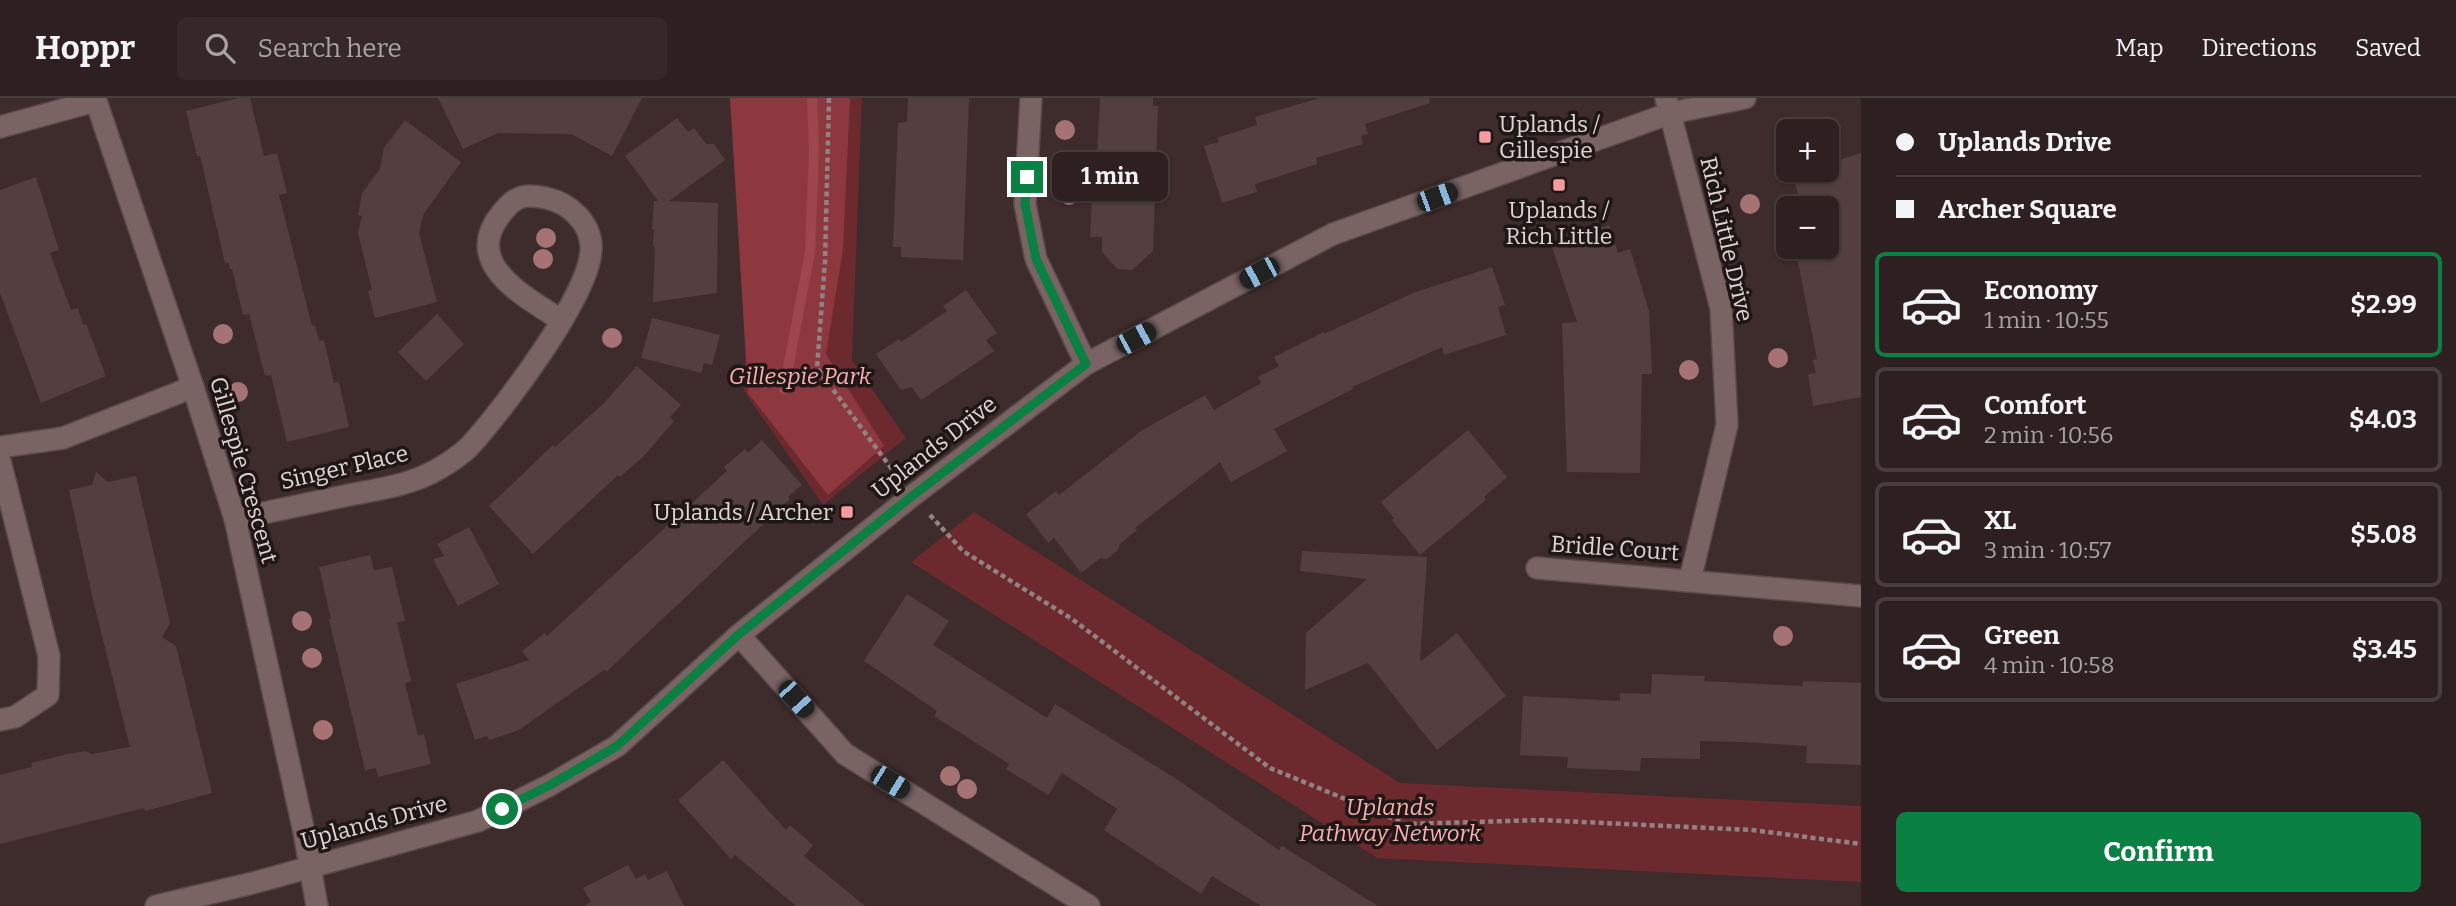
<!DOCTYPE html>
<html lang="en">
<head>
<meta charset="utf-8">
<style>
	:root { --surface:#2e2020; --page:#362829; --text:#f1f3f6; --muted:#a7a3a5; --line:#493e3e; --accent:#0b8043 }
	body { margin:0; font-family:Bitter,serif; background:var(--page); color:var(--text); height:100vh; display:flex; flex-direction:column; font-size:26px; white-space:nowrap }
	* { box-sizing:border-box; margin:0 }
	p { font-size:23px; color:var(--muted) }
	.icon { flex:none; width:38px; height:38px; fill:none; stroke:currentColor; stroke-width:2; stroke-linecap:round; stroke-linejoin:round }
	.map { position:relative; flex:1; overflow:hidden }
	.side { display:flex; flex-direction:column; background:var(--surface); width:595px }
	.side>* { flex:none }
	.top-card { display:grid; align-content:center; height:154px; padding:0 35px; background:var(--surface) }
	.tools { position:absolute; left:1776px; top:21px; display:grid; gap:14px }
	.tools a { display:grid; place-items:center; width:63px; height:63px; border-radius:10px; background:var(--surface); box-shadow:0 2px 5px #0004,0 0 0 2px var(--line); font-size:35px }
	.end { position:absolute; width:32px; height:32px; margin:-16px; border:9px solid #0b8043; background:#fff; box-shadow:0 0 0 4px #fff }
	.from { border-radius:50% }
	.bubble { position:absolute; height:49px; border-radius:10px; background:var(--surface); box-shadow:0 2px 5px #0004,0 0 0 2px var(--line); font-size:23px; font-weight:700; line-height:49px; text-align:center }
	.car { position:absolute; width:21px; height:42px; margin:-21px -10px; border-radius:9px; box-shadow:0 0 5px 2px #0007; background:linear-gradient(#222 24%,#8ab4d8 0 40%,#222 0 76%,#8ab4d8 0 86%,#222 0) }
	.top-card b { display:flex; align-items:center; gap:24px; height:66px; font-size:26px }
	.top-card b+b { border-top:2px solid var(--line) }
	.top-card i { width:18px; height:18px; background:var(--text) }
	ul { padding:0; list-style:none }
	li { display:flex; align-items:center; gap:21px; height:105px; margin:0 14px 10px; padding:0 21px; border:4px solid var(--line); border-radius:10px }
	li div { flex:1 }
	li b { display:block; font-size:26px }
	li em { font-style:normal; font-weight:700 }
	li.selected { border-color:var(--accent) }
	li>.icon { width:63px; height:63px; stroke-width:1.5 }
	.action { display:flex; gap:14px; margin-top:auto; padding:14px 35px }
	.action a { flex:1; height:80px; border-radius:10px; background:var(--accent); color:#fff; font-size:28px; font-weight:700; line-height:80px; text-align:center }
	header { display:flex; align-items:center; gap:42px; box-sizing:border-box; height:98px; padding:0 35px; background:var(--surface); border-bottom:2px solid var(--line) }
	header strong { font-size:33px }
	nav { display:flex; gap:38px; margin-inline-start:auto; font-size:24px }
	.search { width:490px; height:63px; background:var(--page); display:flex; align-items:center; gap:18px; box-sizing:border-box; padding:0 24px; border-radius:10px; color:var(--muted); font-size:26px }
	main { display:flex; flex:1; min-height:0 }
	.map>svg:first-child { display:block }
</style>
</head>
<body>
<header>
<strong>Hoppr</strong>
<div class="search"><svg class="icon" aria-label="search" viewBox="0 0 24 24"><circle cx="10" cy="10" r="6"/><path d="M15 15l6 6"/></svg>Search here</div>
<nav><a>Map</a><a>Directions</a><a>Saved</a></nav>
</header>
<main>
<div class="map">
<svg width="1861" height="808" viewBox="0 0 1861 808">
	<rect width="100%" height="100%" fill="#3e2b2b"/>
	<!-- green -->
	<g fill="#6c292e">
		<path d="M756,0h106l-10,262 54,78 -83,67 -79,-114z"/>
		<path d="M974,414l426,271 461,23v76l-484,-24 -466,-296z"/>
	</g>
	<!-- forest -->
	<path fill="#8d383f" d="M730,0h120l-7,151 -17,105 58,92 -56,49 -80,-102z"/>
	<g fill="none" stroke-linecap="round" stroke-linejoin="round">
		<!-- stream -->
		<path stroke="#9d464c" stroke-width="10" d="M784,291l26,-137 4,-101 -2,-53"/>
	</g>
	<!-- building -->
	<g fill="#533f3f">
		<path d="M239,0h11l14,58 13,-3 10,40 -8,2 33,131 3,-1 4,16 5,-1 10,43 5,-1 10,45 -62,15 -16,-67 -6,1 -16,-62 -6,1 -11,-46h-2l-2,-7 -3,1 -25,-107h-3l-11,-45z"/>
		<path d="M438,0h204l-30,58 -41,-22 -73,-1 -35,16z"/>
		<path d="M908,0h61l-6,162 -62,-3v-10h-8l5,-124 9,-1z"/>
		<path d="M1100,0h53v8h5l-5,145 -21,19 -15,-1 -15,-17v-15h-12l4,-84 3,1z"/>
		<path d="M1320,0h109l1,5 -65,21 3,10 -7,2 2,8 -47,14 1,6 -62,20 2,8 -35,11 -18,-57 15,-4 -2,-4 40,-13 -2,-8z"/>
		<path d="M677,20l11,14 6,-4 12,16h8l11,16 -56,41 49,2 -1,90 -64,9 2,-55 -2,-1 1,-17h-2l2,-28h4l-33,-45z"/>
		<path d="M405,22l56,42 -38,53 -4,18 18,69 -62,16 -7,-27 4,-1 -14,-57 4,-17 -4,-1 4,-22 18,-24 4,-21z"/>
		<path d="M1861,55v244l-48,9 -5,-32 8,-1 -3,-13 4,-1 -20,-102 7,-1 -4,-9h27v-39l-39,1 -1,-5 13,-4 -7,-24 18,-6h16v-6z"/>
		<path d="M36,79l23,73 -9,3 21,57 7,-2 5,17 3,-1 20,52 -65,27 -41,-110v-103z"/>
		<path d="M1609,127l9,28 12,-4 19,62 3,63h-10l-2,99 -73,-1 -5,-149 15,-1 -26,-78z"/>
		<path d="M1492,169l13,38 -7,2 8,28 -62,20 -2,-8 -90,40 1,2 -79,40 13,22 -56,31 -11,-20 -85,66 2,2 -17,14 -2,6 -11,9 -6,-1 -20,15 -27,-35 -6,5 -22,-29 30,-23 3,4 82,-64 64,-36 9,15 47,-27 -3,-6 21,-11 -5,-9 50,-25v2l89,-41z"/>
		<path d="M966,192l31,43 -11,7 8,11 -73,49 -9,-13 -11,3 -25,-36 23,-15 2,3 46,-31 -4,-5z"/>
		<path d="M437,216l27,30 -38,37 -28,-29z"/>
		<path d="M652,220l68,17 -8,30 -8,-2 -3,10 -60,-15z"/>
		<path d="M637,268l44,39 -11,12 4,4 -31,36 -23,20 -2,-2 -85,79 -44,-48 64,-61 2,2 49,-44z"/>
		<path d="M1468,332l39,47 -23,20 2,3 -66,55 -28,-35 2,-2 -13,-16z"/>
		<path d="M762,342l40,45 -14,12 2,2 -184,173 -2,-2 -85,60 -30,10 -2,-4 -12,4 -19,-56 73,-24 -7,-9 23,-18 2,3 180,-165 -3,-4 21,-18 3,4z"/>
		<path d="M96,374l12,10 28,-6 34,147 -8,14 14,9 36,147 -67,18 -1,-3 -144,36v-69l32,-8 -1,-4 37,-9 18,-3 5,3 39,-7 -37,-147 -24,-110 23,-5z"/>
		<path d="M469,429l30,57 -41,22 -25,-47 11,-3 -7,-12z"/>
		<path d="M1302,453l125,6 -7,105 37,-29 49,63 -69,54 -69,-87 -63,27 1,-57 61,-54 -67,-8z"/>
		<path d="M370,457l4,15 18,-3 13,54 -8,2 14,58 -6,2 13,53 6,-2 7,30 -53,13 -2,-9 -11,2 -36,-151h2l-12,-52z"/>
		<path d="M907,496l42,27 -16,24 114,73 8,-14 120,74 104,72 3,-4 96,60h-117l-49,-30 -11,18 -97,-64 13,-21 -55,-36 -14,22 -42,-26 3,-5 -75,-48 3,-5 -73,-50z"/>
		<path d="M1652,576l53,2 -1,5 98,5 1,-5 58,2v82l-55,-2 1,-17 -64,-4 -43,-1v18l-59,-1 -1,13 -73,-3 1,-11 -48,-2 3,-59 97,5v-8l31,1z"/>
		<path d="M723,662l63,70 4,-5 23,20 -9,11 61,50h-69l-61,-51 -4,4 -53,-59z"/>
		<path d="M628,767l8,14 9,-5 3,6 19,-9 17,35h-100l7,-4 -8,-14z"/>
	</g>
	<g fill="none" stroke-linecap="round" stroke-linejoin="round">
		<defs>
			<g id="street">
				<path d="M95,0l98,289 42,132 69,313 13,74"/>
				<path d="M1031,0l-6,106 11,55 50,105"/>
				<path d="M1666,0l55,210 6,117 -37,155"/>
				<path d="M0,29l95,-26"/>
				<path d="M0,349l63,-9 130,-51"/>
				<path d="M0,363l49,195 -1,39 -33,22 -15,3"/>
				<path d="M235,421c38,-8 76,-16 114,-24 31,-6 63,-10 91,-27 10,-6 22,-14 30,-22 32,-35 121,-152 121,-197 1,-25 -21,-46 -45,-51 -16,-3 -27,-4 -38,8 -52,54 11,87 53,114"/>
				<path d="M1537,470l324,28"/>
				<path d="M739,537l106,119 244,152"/>
			</g>
			<path id="secondary" d="M156,808l97,-23 225,-62 72,-36 67,-39 122,-111 173,-139 174,-132 247,-130 338,-121 74,-15"/>
		</defs>
		<!-- street casing -->
		<use href="#street" stroke="#59494a" stroke-width="24"/>
		<!-- secondary casing -->
		<use href="#secondary" stroke="#59494a" stroke-width="24"/>
		<!-- path -->
		<g stroke="#928282" stroke-width="4.5" stroke-dasharray="5 3.5" stroke-linecap="butt">
			<path d="M829,0l-4,163 -8,107 80,108"/>
			<path d="M930,417l33,36 109,68 198,149 136,56 134,-4 212,10 109,14"/>
		</g>
		<!-- street -->
		<use href="#street" stroke="#796363" stroke-width="21"/>
		<!-- secondary -->
		<use href="#secondary" stroke="#796363" stroke-width="21"/>
	</g>
	<!-- trees -->
	<g fill="#a57374">
		<circle cx="1065" cy="32" r="10"/>
		<circle cx="1069" cy="97" r="10"/>
		<circle cx="1750" cy="106" r="10"/>
		<circle cx="546" cy="140" r="10"/>
		<circle cx="543" cy="161" r="10"/>
		<circle cx="223" cy="236" r="10"/>
		<circle cx="612" cy="240" r="10"/>
		<circle cx="1778" cy="260" r="10"/>
		<circle cx="1689" cy="272" r="10"/>
		<circle cx="238" cy="294" r="10"/>
		<circle cx="302" cy="523" r="10"/>
		<circle cx="1783" cy="538" r="10"/>
		<circle cx="312" cy="560" r="10"/>
		<circle cx="323" cy="632" r="10"/>
		<circle cx="950" cy="678" r="10"/>
		<circle cx="967" cy="691" r="10"/>
	</g>
	<g fill="none" stroke-linecap="round" stroke-linejoin="round">
		<!-- route -->
		<path stroke="#0b8043" stroke-width="9" d="M502,711l48,-24 67,-39 121,-111 174,-139 174,-132 -50,-105 -11,-55 2,-27"/>
	</g>
	<!-- markers -->
	<g fill="#f59b9d" stroke="#1f1616" stroke-width="2.5">
		<rect x="1478" y="32" width="14" height="14" rx="3.5"/>
		<rect x="1552" y="80" width="14" height="14" rx="3.5"/>
		<rect x="840" y="407" width="14" height="14" rx="3.5"/>
	</g>
	<g text-anchor="middle" dominant-baseline="central" stroke-width="7" stroke-linejoin="round" paint-order="stroke">
		<!-- poi labels -->
		<g font-size="23" fill="#e0d4d4" stroke="#1f1616" text-anchor="start">
			<text x="1499" y="26">Uplands /<tspan x="1499" dy="26">Gillespie</tspan></text>
			<text x="1559" y="112" text-anchor="middle">Uplands /<tspan x="1559" dy="26">Rich Little</tspan></text>
			<text x="833" y="414" text-anchor="end">Uplands / Archer</text>
		</g>
		<!-- street labels -->
		<g font-size="23" fill="#e0d4d4" stroke="#1f1616">
			<text transform="translate(1727 141) rotate(77)">Rich Little Drive</text>
			<text transform="translate(934 349) rotate(-38)">Uplands Drive</text>
			<text transform="translate(344 369) rotate(-13)">Singer Place</text>
			<text transform="translate(244 372) rotate(74)">Gillespie Crescent</text>
			<text transform="translate(1615 450) rotate(4)">Bridle Court</text>
			<text transform="translate(374 724) rotate(-15)">Uplands Drive</text>
		</g>
		<!-- park labels -->
		<g font-size="23" font-style="italic" fill="#f9aeaf" stroke="#1f1616">
			<text x="800" y="278">Gillespie Park</text>
			<text x="1390" y="709">Uplands<tspan x="1390" dy="26">Pathway Network</tspan></text>
		</g>
	</g>
</svg>
<div class="tools">
<a>+</a>
<a>−</a>
</div>
<i class="end from" style="left:502px;top:711px"></i>
<i class="end" style="left:1027px;top:79px"></i>
<div class="bubble" style="left:1052px;top:54px;width:116px">1 min</div>
<i class="car" style="left:1437px;top:99px;rotate:70deg"></i>
<i class="car" style="left:1259px;top:175px;rotate:242deg"></i>
<i class="car" style="left:1136px;top:240px;rotate:62deg"></i>
<i class="car" style="left:796px;top:601px;rotate:138deg"></i>
<i class="car" style="left:890px;top:684px;rotate:122deg"></i>
</div>
<section class="side">
<div class="top-card">
<b><i class="from"></i>Uplands Drive</b>
<b><i></i>Archer Square</b>
</div>
<ul>
<li class="selected"><svg class="icon" aria-label="car" viewBox="0 0 24 24"><path d="M5 17H2v-5l4-1 3-4h7l3 4 3 1v5h-3M9 17h6M6 11h13"/><circle cx="7" cy="17" r="2"/><circle cx="17" cy="17" r="2"/></svg><div><b>Economy</b><p>1 min · 10:55</p></div><em>$2.99</em></li>
<li><svg class="icon" aria-label="car" viewBox="0 0 24 24"><path d="M5 17H2v-5l4-1 3-4h7l3 4 3 1v5h-3M9 17h6M6 11h13"/><circle cx="7" cy="17" r="2"/><circle cx="17" cy="17" r="2"/></svg><div><b>Comfort</b><p>2 min · 10:56</p></div><em>$4.03</em></li>
<li><svg class="icon" aria-label="car" viewBox="0 0 24 24"><path d="M5 17H2v-5l4-1 3-4h7l3 4 3 1v5h-3M9 17h6M6 11h13"/><circle cx="7" cy="17" r="2"/><circle cx="17" cy="17" r="2"/></svg><div><b>XL</b><p>3 min · 10:57</p></div><em>$5.08</em></li>
<li><svg class="icon" aria-label="car" viewBox="0 0 24 24"><path d="M5 17H2v-5l4-1 3-4h7l3 4 3 1v5h-3M9 17h6M6 11h13"/><circle cx="7" cy="17" r="2"/><circle cx="17" cy="17" r="2"/></svg><div><b>Green</b><p>4 min · 10:58</p></div><em>$3.45</em></li>
</ul>
<div class="action"><a>Confirm</a></div>
</section>
</main>
</body>
</html>
